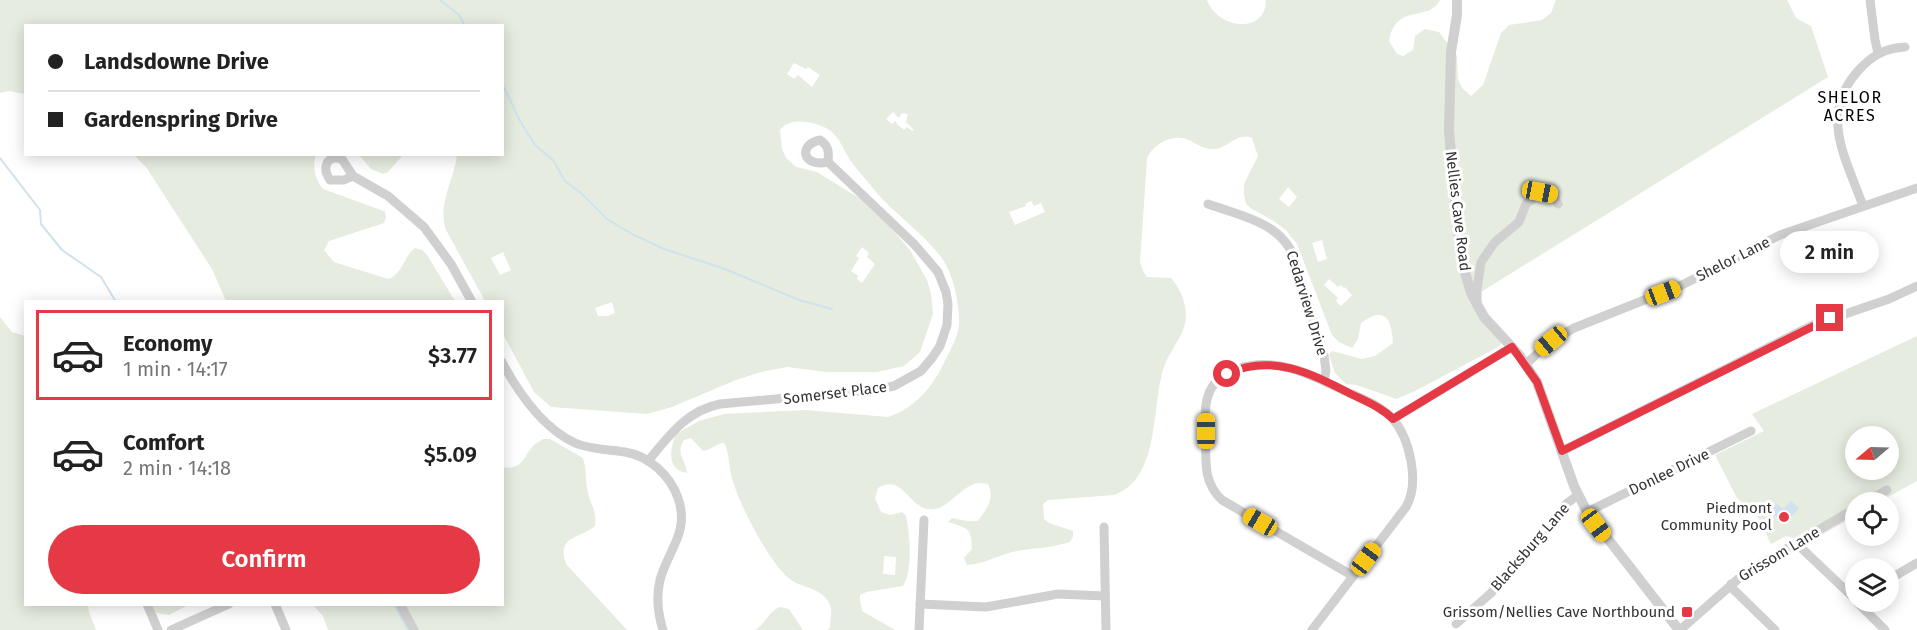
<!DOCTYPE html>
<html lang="en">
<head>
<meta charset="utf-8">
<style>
	:root { --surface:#fff; --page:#f6f6f6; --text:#222; --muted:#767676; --line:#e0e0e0; --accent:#e63946 }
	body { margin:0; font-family:"Fira Sans",sans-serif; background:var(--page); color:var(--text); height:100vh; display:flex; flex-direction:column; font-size:22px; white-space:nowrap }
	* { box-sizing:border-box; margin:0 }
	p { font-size:20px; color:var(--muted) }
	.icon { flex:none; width:33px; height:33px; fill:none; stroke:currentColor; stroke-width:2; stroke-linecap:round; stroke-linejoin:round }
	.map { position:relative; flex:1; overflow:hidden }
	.side { position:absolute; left:24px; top:300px; width:480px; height:306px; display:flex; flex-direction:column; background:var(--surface); border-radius:0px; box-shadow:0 3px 15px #0003 }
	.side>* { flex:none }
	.top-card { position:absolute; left:24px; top:24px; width:480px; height:132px; border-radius:0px; box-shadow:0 3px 15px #0003; display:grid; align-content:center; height:132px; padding:0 24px; background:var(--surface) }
	.needle { width:39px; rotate:251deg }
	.buttons { position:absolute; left:1845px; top:426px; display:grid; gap:12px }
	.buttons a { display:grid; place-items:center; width:54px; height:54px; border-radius:50%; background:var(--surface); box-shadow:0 3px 15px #0003; font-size:30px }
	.end { position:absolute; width:27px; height:27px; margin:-14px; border:8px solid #e63946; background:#fff; box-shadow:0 0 0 3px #fff }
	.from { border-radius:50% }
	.bubble { position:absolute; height:42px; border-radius:21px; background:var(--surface); box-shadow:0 3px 15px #0003; font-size:20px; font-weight:600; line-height:42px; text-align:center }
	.car { position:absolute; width:18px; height:36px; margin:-18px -9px; border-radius:8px; box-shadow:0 0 4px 2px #0007; background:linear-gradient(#f5c518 24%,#345 0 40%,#f5c518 0 76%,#345 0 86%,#f5c518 0) }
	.top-card b { display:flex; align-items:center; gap:21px; height:57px; font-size:22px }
	.top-card b+b { border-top:2px solid var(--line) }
	.top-card i { width:15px; height:15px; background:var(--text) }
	ul { padding:10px 0 0; list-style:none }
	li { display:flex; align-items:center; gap:18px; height:90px; margin:0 12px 9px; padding:0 12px; border:3px solid transparent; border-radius:0px }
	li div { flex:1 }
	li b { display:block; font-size:22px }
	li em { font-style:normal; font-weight:600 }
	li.selected { border-color:var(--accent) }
	li>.icon { width:54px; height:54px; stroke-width:1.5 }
	.action { display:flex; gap:12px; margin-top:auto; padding:12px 24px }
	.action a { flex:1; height:69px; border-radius:36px; background:var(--accent); color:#fff; font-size:24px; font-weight:600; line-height:69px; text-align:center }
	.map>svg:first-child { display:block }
</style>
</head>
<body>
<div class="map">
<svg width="1917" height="630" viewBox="0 0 1917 630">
	<rect width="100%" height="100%" fill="#fff"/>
	<!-- green -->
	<g fill="#e6ecdf" fill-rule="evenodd">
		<path d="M0,0h1207c10,29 59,35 59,0h174c-11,23 -44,2 -51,41l8,13 6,2 10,-6 2,-14 10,-7 14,3 18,24 1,23 4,9 9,8 12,-11 18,-52 8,-8 33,-5 9,-7 5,-13h231l9,18 15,8 17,51 -347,215c-2,17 11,28 22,41l-3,13 -87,46 -17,7 -39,-14 -11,-1 -11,-11 -6,-18 3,-4 30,8 13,-3 18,-13c-1,-25 -9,-37 -32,-20l-3,16 -6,9 -13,-6 -7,-7 -35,-91 -11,-14 -14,-10 -20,-11 -6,-5 -2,-10v-10l14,-28 -6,-18c-15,-6 -22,9 -37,11 -10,1 -18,-5 -26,-9 -15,-7 -37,4 -42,19l-7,103 3,9 4,6 24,1c9,10 15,24 15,38 -1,20 -16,33 -22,51 -13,37 -3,112 -50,128l-66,5 -5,4 1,15 5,4 24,8v6l-3,5c-16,5 -32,6 -47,8 -20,2 -37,14 -56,15l-3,-7 8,-9c0,-22 -6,-21 -24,-27l4,-4 15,3h11c9,-13 17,-22 10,-37 -23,-7 -34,22 -54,25 -26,3 -29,-37 -56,-21l-3,10 6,14 9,3 12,-3 4,4c4,18 7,54 -3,70l-37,6 -6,3v5l2,11 33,19h-68l3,-2c0,-6 2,-13 1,-19 -3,-18 -22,-20 -35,-26 -8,-4 -15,-12 -20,-19 -15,-19 -40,-66 -45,-90 -3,-11 -1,-21 -7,-31 -8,0 -12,7 -21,8l-12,-13 -7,2c-9,13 2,20 3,33 -21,-3 -17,-24 -11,-39l23,-13 25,-7 81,-4 83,7c25,-8 43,-28 55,-52 5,-11 12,-22 15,-34 4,-20 -4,-57 -17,-74 -18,-24 -45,-42 -65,-65 -7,-9 -16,-19 -23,-28 -9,-12 -14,-30 -27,-36 -14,-7 -37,-11 -46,2l2,19 4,9 10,9 21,5 42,26 31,29 20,23 17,30 4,14 2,20 -13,38 -16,14 -27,6h-50l-40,-5 -26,5 -25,8 -64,27 -25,7 -96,-7 -17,-15 -31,-58 -1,-32 -17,-1 -39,-71c-9,-26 8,-49 11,-75l45,-1v-128h-476l-1,68 -16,-3 -9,2zM794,63l12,6 2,-2 12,8 -8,12 -14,-12 -4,4 -7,-5zM893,112l6,6 3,-5 6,1 -2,8 8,8 -2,1 -5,-4 -3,3 -7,-6 -1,-3 -4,3 -6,-5zM1288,187l9,10 -8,10 -10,-8zM1031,201l3,5 7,-3 4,9 -30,13 -6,-13 17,-6 -1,-2zM1322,240l5,19 -9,3 -6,-19zM862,247l7,6 -2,4 8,7 -13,19 -5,-4 1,-3 -7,-5 8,-13 -3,-2zM503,252l8,18 -11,5 -9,-17zM1329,279l9,8 2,-2 4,3 1,-1 7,8 -11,11 -5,-5 2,-3 -14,-13zM612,302l3,11 -7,3h-10l-3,-8zM884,556l12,1 -1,18 -12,-1z"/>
		<path d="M134,155h182c-4,11 -1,25 7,34l58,21 4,2 1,5 -2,6 -55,18 -5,9 10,12 54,17c15,-5 15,-22 27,-31l7,2 5,5 28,46h-229l-14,-32 -66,-102z"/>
		<path d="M359,155h44l-15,17 -5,2 -12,-5z"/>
		<path d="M0,317l12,15 13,4 1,268 62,1 1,7 7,18h-96z"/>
		<path d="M1917,336v145l-38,21h-23l-1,14 -46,26 -23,-6 -15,8 -14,-29 -20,-17 -22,-43 49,-24 -12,-17zM1856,436h32v34h-32z"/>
		<path d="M543,439h7l33,19c4,12 2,23 5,35 3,14 9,16 7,33 -15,13 -39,9 -29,38l61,66h-299l-5,-14 -10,-11 189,-1 1,-137c20,4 21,-12 31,-22 1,-1 8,-5 9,-6z"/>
		<path d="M151,605h37l-19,10 -13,-2z"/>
		<path d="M780,607l9,2 14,21h-48c10,-6 14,-19 25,-23z"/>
	</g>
	<!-- water -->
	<path fill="#cfe2ee" d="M1791,501l8,7 -14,16 -15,-13 7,-7 6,5z"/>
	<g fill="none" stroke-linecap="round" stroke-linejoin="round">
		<!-- stream -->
		<g stroke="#cfe2ee" stroke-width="2">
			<path d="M440,0l19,15 6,11"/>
			<path d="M502,83l18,38 15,24 18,15 12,21 16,12 26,26 23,14 34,16 61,20 74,31 33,9"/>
			<path d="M0,158l40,52 1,14 21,26 39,27 15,25"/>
			<path d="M394,604l14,26"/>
		</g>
		<!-- minor -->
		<g stroke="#d0d0d0" stroke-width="9">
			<path d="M1870,0l5,40 3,13"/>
			<path d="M353,176l-9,4h-14c-8,-12 -4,-26 12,-21l11,17 35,20 36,31 27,37 21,38"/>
			<path d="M1208,204c33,12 72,18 86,53l30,98 2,16 -2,10"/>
			<path d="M1863,206c-17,-48 -44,-90 -6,-134 14,-16 28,-24 48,-25"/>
			<path d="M1477,302v-13l4,-27 14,-20 24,-20 7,-18 14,-11 14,2 4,9"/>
			<path d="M502,362c16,30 41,66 73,81 16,7 33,6 50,9 24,4 45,23 53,46 12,34 -10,52 -18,82 -4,17 -2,34 3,50"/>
			<path d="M1526,364l25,-23 23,-13 108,-43 98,-50 137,-47"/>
			<path d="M1393,419l119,-72"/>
			<path d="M1562,451l251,-126 76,-26 28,-13"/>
			<path d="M648,461c21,-25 38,-50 72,-57l155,-14 19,-4 27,-15 11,-13 8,-12 7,-21 1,-21 -2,-12 -8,-20 -24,-28 -86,-82c1,-10 1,-16 -8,-22 -23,5 -17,28 8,22"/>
			<path d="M1865,502l22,-12"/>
			<path d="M1587,512l164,-81"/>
			<path d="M1104,527l2,103"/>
			<path d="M1796,543l60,57"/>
			<path d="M1888,580l29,-17"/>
			<path d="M1731,584l2,5 42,41"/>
			<path d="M1857,602l28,28"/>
			<path d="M147,604l11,26"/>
			<path d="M275,604l11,26"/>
			<path d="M400,604l14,26"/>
			<path d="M920,604l66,3 72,-13 47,2"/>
			<path d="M1456,624l35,-31 57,-64 18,-25 12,-9"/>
			<path d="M171,630l58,-26"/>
			<path d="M919,630l5,-110"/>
			<path d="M1312,630l94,-123c14,-24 4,-69 -14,-89 -12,-13 -32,-20 -47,-27 -35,-17 -70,-35 -108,-22 -14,5 -25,14 -29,27 -4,12 -3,25 -2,36 0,26 -4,50 16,68l131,76"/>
			<path d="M1680,630l65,-57 111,-65"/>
		</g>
		<!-- tertiary -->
		<path stroke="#d0d0d0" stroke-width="10" d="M1457,0v15l-6,37 -2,79 8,91 5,40 9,31 13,24 36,39 17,26 37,104 13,26 92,118"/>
	</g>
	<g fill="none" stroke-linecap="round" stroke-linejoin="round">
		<!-- route -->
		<path stroke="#e63946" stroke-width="8" d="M1227,374c44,-21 83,-1 122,19 16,8 32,14 44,26l119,-72 25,35 25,69 268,-133"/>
	</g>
	<!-- markers -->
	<g fill="#e63946" stroke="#fff" stroke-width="2">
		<circle cx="1784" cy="517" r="6"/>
		<rect x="1681" y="606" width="12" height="12" rx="3"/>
	</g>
	<g text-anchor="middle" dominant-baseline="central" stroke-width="6" stroke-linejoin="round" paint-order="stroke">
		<!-- street labels -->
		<g font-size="15" fill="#333" stroke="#fff">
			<text transform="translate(1458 211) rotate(83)">Nellies Cave Road</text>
			<text transform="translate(1733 259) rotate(-27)">Shelor Lane</text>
			<text transform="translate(1307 303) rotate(73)">Cedarview Drive</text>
			<text transform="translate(835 393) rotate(-7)">Somerset Place</text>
			<text transform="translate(1669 472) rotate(-26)">Donlee Drive</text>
			<text transform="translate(1530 547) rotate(-49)">Blacksburg Lane</text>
			<text transform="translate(1779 554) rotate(-31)">Grissom Lane</text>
		</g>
		<!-- poi labels -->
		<g font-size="15" fill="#333" stroke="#fff" text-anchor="end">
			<text x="1772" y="508">Piedmont<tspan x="1772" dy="17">Community Pool</tspan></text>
			<text x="1675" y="612">Grissom/Nellies Cave Northbound</text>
		</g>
		<!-- neighbourhood labels -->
		<g font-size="16" letter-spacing="1.5" fill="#000" stroke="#fff">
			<text x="1850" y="97">SHELOR<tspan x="1850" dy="18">ACRES</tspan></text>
		</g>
	</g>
</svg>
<div class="buttons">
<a><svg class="needle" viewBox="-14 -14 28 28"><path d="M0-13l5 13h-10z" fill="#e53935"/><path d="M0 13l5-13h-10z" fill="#767676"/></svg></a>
<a><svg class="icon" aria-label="locate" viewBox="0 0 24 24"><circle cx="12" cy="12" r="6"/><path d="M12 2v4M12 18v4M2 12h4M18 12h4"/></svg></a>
<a><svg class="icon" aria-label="layers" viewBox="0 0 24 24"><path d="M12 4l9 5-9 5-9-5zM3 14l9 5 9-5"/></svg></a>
</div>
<i class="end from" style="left:1227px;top:374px"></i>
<i class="end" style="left:1830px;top:318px"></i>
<div class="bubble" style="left:1780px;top:231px;width:99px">2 min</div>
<i class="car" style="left:1540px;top:192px;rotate:101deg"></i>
<i class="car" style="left:1663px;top:293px;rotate:69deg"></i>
<i class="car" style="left:1551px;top:341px;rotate:230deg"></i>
<i class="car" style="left:1206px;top:431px;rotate:0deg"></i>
<i class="car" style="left:1260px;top:522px;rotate:300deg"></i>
<i class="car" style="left:1596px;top:525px;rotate:143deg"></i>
<i class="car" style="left:1366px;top:559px;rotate:37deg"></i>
<div class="top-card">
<b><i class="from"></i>Landsdowne Drive</b>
<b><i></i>Gardenspring Drive</b>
</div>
<section class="side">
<ul>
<li class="selected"><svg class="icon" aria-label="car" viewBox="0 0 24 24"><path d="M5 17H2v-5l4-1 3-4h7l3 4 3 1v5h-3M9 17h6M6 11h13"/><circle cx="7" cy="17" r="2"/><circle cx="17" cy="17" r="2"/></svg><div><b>Economy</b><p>1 min · 14:17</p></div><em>$3.77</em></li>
<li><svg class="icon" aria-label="car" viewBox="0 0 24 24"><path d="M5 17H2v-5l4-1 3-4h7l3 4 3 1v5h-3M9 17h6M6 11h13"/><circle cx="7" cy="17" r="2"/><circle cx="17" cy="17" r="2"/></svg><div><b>Comfort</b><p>2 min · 14:18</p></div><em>$5.09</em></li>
</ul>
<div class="action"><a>Confirm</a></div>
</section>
</div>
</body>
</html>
